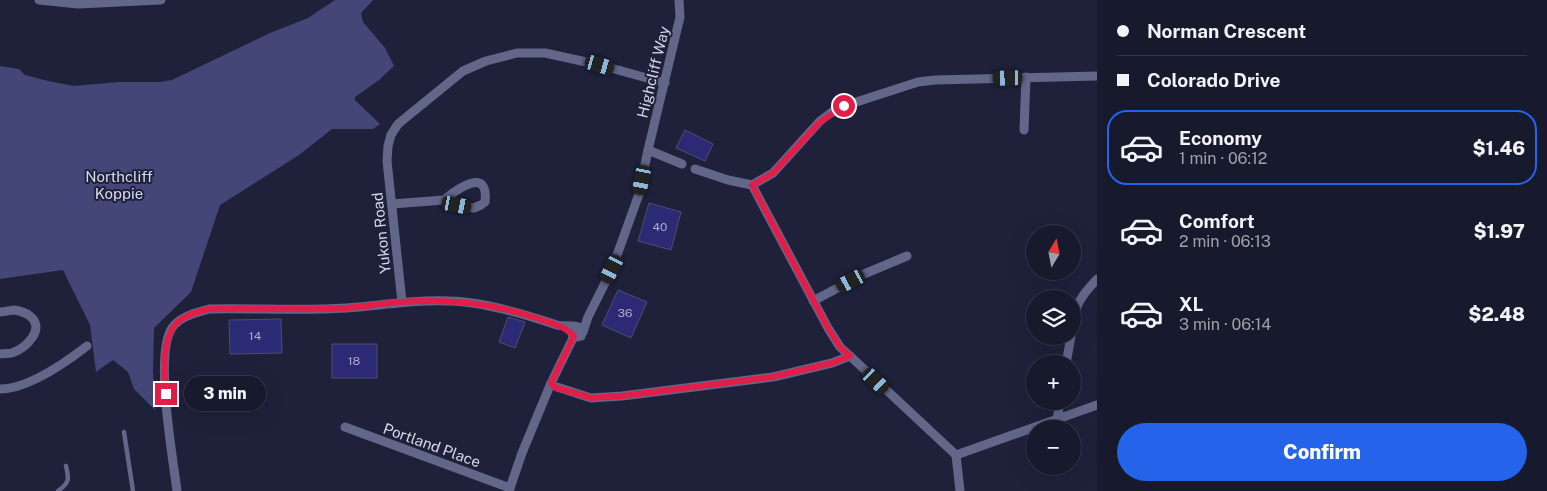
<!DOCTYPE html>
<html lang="en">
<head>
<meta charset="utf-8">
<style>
	:root { --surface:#17192c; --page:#242638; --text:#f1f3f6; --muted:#9ea0a9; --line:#363848; --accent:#2563eb }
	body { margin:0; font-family:"Public Sans",sans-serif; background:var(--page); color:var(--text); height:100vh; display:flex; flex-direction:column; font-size:19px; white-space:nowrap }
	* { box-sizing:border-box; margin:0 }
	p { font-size:16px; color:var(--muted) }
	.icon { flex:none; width:28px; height:28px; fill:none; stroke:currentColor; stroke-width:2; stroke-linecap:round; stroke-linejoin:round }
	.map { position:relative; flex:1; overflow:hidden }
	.drawer { display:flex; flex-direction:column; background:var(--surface); width:450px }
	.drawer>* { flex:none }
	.banner { display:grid; align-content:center; height:110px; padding:0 20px; background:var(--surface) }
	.needle { width:32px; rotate:10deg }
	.buttons { position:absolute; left:1026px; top:225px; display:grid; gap:10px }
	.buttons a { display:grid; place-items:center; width:55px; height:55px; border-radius:50%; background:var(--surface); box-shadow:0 5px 20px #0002,0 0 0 1px var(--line); font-size:25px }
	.end { position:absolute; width:22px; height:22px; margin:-11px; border:6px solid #e11d48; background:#fff; box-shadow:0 0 0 2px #fff }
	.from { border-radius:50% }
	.bubble { position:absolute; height:35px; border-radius:18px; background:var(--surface); box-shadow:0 5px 20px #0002,0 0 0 1px var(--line); font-size:16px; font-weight:800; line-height:35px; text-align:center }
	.car { position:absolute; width:15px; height:30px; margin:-15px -8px; border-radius:6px; box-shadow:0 0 4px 1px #0007; background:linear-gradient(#222 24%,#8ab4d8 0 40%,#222 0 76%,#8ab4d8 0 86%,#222 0) }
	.banner b { display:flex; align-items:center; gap:18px; height:48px; font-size:19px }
	.banner b+b { border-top:1px solid var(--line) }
	.banner i { width:12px; height:12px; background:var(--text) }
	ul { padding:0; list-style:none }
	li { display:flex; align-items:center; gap:15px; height:75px; margin:0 10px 8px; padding:0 10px; border:2px solid transparent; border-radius:20px }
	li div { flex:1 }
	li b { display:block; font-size:19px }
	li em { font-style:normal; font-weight:800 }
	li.selected { border-color:var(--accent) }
	li>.icon { width:45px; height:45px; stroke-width:1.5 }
	.button { display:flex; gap:10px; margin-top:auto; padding:10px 20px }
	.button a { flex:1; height:58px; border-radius:30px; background:var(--accent); color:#fff; font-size:20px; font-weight:800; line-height:58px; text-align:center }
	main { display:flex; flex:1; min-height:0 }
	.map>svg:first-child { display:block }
</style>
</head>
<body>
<main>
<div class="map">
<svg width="1097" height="491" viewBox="0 0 1097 491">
	<rect width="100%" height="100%" fill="#1f213b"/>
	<!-- green -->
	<path fill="#434677" d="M335,0h38l-12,13 2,9 22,26 9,18 -15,14 -24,17v3l25,24 -7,5h-41l-33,26 -79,50 -29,87 -37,36 -1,43 2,39 -21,-21 -6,-17 -15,-12 -17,12 -6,-47 -27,-55 -63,9v-213l19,3 6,6 23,6 26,5 45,-4h41l12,-2 98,-47 38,-15z"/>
	<!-- building -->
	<g fill="#2d2a75" stroke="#4b4e6c">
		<path d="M685,130l28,14 -8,17 -29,-13z"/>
		<path d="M649,203l32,9 -10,38 -33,-9z"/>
		<path d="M618,290l29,12 -16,36 -29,-13z"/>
		<path d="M508,317l17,5 -10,26 -16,-6z"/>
		<path d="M281,319l1,34 -52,1 -1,-34z"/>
		<rect x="332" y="344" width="45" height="34"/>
	</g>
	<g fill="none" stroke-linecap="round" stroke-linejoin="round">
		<!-- lane -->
		<g stroke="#626689" stroke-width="4.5">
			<path d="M124,432l9,59"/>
			<path d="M58,491c12,-9 11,-12 8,-25"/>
		</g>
		<!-- street -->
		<g stroke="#626689" stroke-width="9">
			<path d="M39,0l39,4 83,-4"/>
			<path d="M1024,130l2,-53"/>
			<path d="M648,150l34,14"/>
			<path d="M695,169l33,11 24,5"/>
			<path d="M752,185l21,-12 47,-52 12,-9 12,-6 74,-24 17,-2 162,-4"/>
			<path d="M752,185l76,143 12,19 10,9 106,99 4,36"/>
			<path d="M392,204l52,-4 13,5 17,3 7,-3 4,-3c4,-36 -28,-13 -41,-2"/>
			<path d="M813,301l51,-27 43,-18"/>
			<path d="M402,302l-15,-141 1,-15 3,-11 7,-11 65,-53 23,-10 31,-8h28l55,12 65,18"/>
			<path d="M0,312c5,0 11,-2 15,-2 5,1 11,3 15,6 16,13 -4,32 -18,37 -4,1 -8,0 -12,1"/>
			<path d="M1072,325c4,-22 10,-30 25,-46"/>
			<path d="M583,332l5,-15 24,-48 27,-75 9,-44 32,-133 -1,-17"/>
			<path d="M1066,364l5,-28"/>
			<path d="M553,379l21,-43"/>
			<path d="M557,387l34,11 31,-2 151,-19 59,-14 18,-7"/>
			<path d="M0,389c28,0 65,-26 87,-43"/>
			<path d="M1057,420l3,-19"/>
			<path d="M345,427l165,61"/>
			<path d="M956,455l141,-50"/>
			<path d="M177,491c-4,-33 -23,-137 -5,-163 8,-12 24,-15 37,-19 45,-1 92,2 137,-1 42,-3 84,-11 126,-5 29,4 58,13 85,22 8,2 20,-1 25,4l-1,7 -5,1 -4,-3v-4l3,-3"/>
			<path d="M509,491l13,-38 29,-70"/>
		</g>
	</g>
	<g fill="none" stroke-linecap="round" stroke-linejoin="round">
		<!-- route -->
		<path stroke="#e11d48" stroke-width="6" d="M166,394c-2,-23 -6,-62 17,-76 8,-4 17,-7 26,-9 45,-1 91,1 136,-1 19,-1 38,-5 57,-6 45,-3 89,1 131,15 15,5 30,8 41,19l-23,47 3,4 37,11 31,-2 150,-19 60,-14 18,-7 -10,-9 -12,-19 -76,-143 21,-12 47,-51 24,-16"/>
	</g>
	<g text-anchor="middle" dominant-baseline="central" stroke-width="4" stroke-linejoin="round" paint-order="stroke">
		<!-- number labels -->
		<g font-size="12" fill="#abaccd">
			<text x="660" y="227">40</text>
			<text x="625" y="313">36</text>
			<text x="255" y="336">14</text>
			<text x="354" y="361">18</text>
		</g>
		<!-- street labels -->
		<g font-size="15" fill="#d5d8ea" stroke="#1f213b">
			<text transform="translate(653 72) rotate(-76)">Highcliff Way</text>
			<text transform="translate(381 233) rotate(-96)">Yukon Road</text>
			<text transform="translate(432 445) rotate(20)">Portland Place</text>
		</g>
		<!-- park labels -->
		<g font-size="15" fill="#d7dbf1" stroke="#1f213b">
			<text x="119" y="176">Northcliff<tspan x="119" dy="17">Koppie</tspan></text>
		</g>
	</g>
</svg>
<div class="buttons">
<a><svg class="needle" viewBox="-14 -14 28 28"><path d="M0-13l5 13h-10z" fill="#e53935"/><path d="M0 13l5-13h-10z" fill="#9ea0a9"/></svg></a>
<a><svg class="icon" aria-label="layers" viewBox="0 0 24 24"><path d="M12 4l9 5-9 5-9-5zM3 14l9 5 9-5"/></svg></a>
<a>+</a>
<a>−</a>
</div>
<i class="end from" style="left:844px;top:106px"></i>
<i class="end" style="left:166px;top:394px"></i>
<div class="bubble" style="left:184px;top:376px;width:82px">3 min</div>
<i class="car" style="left:600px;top:65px;rotate:106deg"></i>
<i class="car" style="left:1008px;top:78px;rotate:269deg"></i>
<i class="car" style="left:642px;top:180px;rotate:191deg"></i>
<i class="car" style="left:457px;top:205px;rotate:101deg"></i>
<i class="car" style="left:612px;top:269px;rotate:207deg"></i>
<i class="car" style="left:851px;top:281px;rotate:242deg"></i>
<i class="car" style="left:876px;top:381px;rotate:133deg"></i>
</div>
<section class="drawer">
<div class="banner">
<b><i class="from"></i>Norman Crescent</b>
<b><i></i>Colorado Drive</b>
</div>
<ul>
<li class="selected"><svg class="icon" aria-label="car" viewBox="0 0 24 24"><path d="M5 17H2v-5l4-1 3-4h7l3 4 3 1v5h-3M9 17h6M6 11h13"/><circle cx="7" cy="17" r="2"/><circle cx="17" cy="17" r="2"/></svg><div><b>Economy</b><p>1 min · 06:12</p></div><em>$1.46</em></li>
<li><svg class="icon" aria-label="car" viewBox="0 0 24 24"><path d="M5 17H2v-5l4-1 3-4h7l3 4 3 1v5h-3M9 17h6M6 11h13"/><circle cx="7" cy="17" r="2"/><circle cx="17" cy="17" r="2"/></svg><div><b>Comfort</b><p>2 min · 06:13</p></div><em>$1.97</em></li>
<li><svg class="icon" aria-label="car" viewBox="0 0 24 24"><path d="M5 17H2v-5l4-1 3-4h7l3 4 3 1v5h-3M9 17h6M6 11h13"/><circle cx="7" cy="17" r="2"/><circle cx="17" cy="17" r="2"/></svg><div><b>XL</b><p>3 min · 06:14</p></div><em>$2.48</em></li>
</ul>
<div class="button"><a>Confirm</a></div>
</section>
</main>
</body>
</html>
